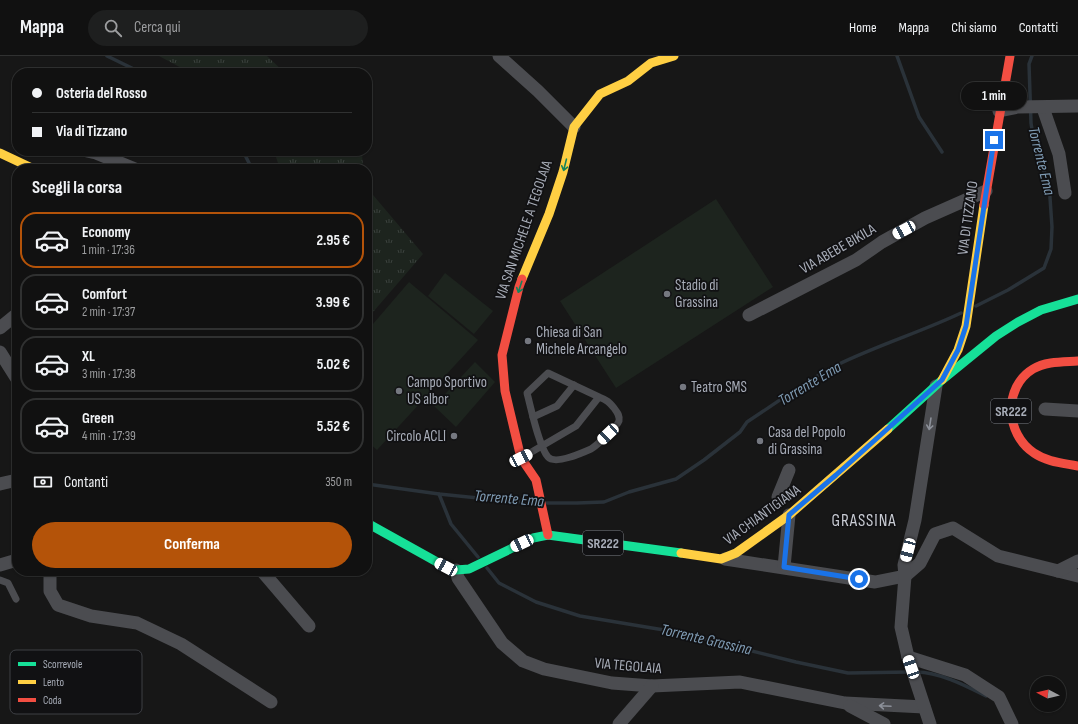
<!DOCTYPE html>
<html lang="it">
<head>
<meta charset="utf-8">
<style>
	:root { --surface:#111; --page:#1e1f1f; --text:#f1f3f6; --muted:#9c9d9f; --line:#303131; --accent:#b45309 }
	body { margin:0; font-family:"Sofia Sans Condensed",sans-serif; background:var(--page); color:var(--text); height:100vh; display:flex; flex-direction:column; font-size:15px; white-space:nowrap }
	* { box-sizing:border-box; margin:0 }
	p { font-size:13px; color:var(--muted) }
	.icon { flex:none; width:22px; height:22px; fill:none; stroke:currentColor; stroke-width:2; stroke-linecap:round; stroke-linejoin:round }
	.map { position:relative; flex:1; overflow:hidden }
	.details { position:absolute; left:12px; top:108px; width:360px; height:412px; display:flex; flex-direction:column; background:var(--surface); border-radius:16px; box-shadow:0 1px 3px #0004,0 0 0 1px var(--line) }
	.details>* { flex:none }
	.banner { position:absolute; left:12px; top:12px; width:360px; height:88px; border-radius:16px; box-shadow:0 1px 3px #0004,0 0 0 1px var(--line); display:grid; align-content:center; height:88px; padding:0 20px; background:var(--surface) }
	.needle { width:26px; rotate:277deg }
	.controls { position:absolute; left:1030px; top:620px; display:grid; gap:8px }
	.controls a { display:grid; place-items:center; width:36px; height:36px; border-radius:50%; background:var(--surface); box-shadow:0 1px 3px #0004,0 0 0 1px var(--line); font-size:20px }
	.end { position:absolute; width:18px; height:18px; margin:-9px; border:5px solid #1a73e8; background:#fff; box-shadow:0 0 0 2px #fff }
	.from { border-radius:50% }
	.bubble { position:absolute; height:28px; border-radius:14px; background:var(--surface); box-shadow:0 1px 3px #0004,0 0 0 1px var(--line); font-size:13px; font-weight:700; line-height:28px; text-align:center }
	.car { position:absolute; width:12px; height:24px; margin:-12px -6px; border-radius:5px; box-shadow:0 0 3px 1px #0007; background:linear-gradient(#fff 24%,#345 0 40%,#fff 0 76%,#345 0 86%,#fff 0) }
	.banner b { display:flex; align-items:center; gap:14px; height:38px; font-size:15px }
	.banner b+b { border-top:1px solid var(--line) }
	.banner i { width:10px; height:10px; background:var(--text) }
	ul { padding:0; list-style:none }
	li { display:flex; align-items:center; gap:12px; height:56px; margin:0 8px 6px; padding:0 12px; border:2px solid var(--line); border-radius:16px }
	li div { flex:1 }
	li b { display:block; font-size:15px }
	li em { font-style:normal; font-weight:700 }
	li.on { border-color:var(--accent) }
	li>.icon { width:36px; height:36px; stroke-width:1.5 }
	h2 { padding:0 20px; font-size:18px; line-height:48px }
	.pay { display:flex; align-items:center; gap:10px; height:44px; padding:0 20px; font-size:15px }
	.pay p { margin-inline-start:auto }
	.cta { display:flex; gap:8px; margin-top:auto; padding:8px 20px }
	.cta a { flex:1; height:46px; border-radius:24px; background:var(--accent); color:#fff; font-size:16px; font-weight:700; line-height:46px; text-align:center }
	header { display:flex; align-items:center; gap:24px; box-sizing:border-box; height:56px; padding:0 20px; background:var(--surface); border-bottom:1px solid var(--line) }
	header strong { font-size:19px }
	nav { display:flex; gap:22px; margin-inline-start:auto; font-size:14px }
	.search { width:280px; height:36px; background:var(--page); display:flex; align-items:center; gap:10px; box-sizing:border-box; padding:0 14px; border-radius:22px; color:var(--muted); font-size:15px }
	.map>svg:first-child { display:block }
</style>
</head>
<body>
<header>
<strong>Mappa</strong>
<div class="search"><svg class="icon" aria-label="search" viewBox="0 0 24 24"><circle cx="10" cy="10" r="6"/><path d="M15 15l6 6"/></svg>Cerca qui</div>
<nav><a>Home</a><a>Mappa</a><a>Chi siamo</a><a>Contatti</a></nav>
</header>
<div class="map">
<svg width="1078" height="668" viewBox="0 0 1078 668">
	<defs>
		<pattern id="grass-tufts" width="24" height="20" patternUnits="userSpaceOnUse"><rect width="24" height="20" fill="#1d241e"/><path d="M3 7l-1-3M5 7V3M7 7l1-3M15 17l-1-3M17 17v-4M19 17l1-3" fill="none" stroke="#3b413d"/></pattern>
	</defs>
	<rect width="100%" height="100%" fill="#171717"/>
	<!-- grass -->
	<g fill="url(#grass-tufts)">
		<path d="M159,0h108l18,17h-94z"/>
		<path d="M274,95h86l2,2 1,16h-83z"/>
		<path d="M373,139l50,59 -56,65v-121z"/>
	</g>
	<!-- pitch -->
	<g fill="#1d241e">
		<path d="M716,143l57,88 -157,101 -56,-87z"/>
		<path d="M445,217l48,38 -19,23 -46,-38z"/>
		<path d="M409,226l69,58 -101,110 -10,-9v-110z"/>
		<path d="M475,306l20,20 -39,45 -22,-21z"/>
	</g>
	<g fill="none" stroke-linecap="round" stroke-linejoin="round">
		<!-- stream -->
		<g stroke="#2a3239" stroke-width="3.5">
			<path d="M107,0l35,17"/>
			<path d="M897,0l22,61 23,35"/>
			<path d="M243,95l9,18"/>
			<path d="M976,250l32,-16 36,-22 7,-19 1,-22 -3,-44 -14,-34 -4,-26 -2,-59 3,-8"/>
			<path d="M367,428l72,10 78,8h18"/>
			<path d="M439,438l12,30 27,33"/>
			<path d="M547,447h30l27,-1 25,-10 47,-13 28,-19 36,-28 7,-10c29,-19 59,-41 90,-57 41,-20 84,-33 124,-52"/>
			<path d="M487,512l12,15 37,19 44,14 96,16 120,30 52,11 62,-1"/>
			<path d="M917,616c22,0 49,14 69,24"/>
		</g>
		<!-- lane -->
		<g stroke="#4b4c50" stroke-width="7">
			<path d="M533,361l24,-11 17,-21"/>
			<path d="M523,401l53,-31 23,-29c8,3 10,5 15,11 3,4 6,7 5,13 -2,6 -23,25 -28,28 -9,4 -36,16 -43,8 -9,-10 -17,-49 -21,-64l21,-20 51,24"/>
			<path d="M0,524l8,3 8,16"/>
		</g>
		<!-- street -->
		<g stroke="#4b4c50" stroke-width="13">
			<path d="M499,0l39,35 36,36"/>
			<path d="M1043,52l16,46 6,39"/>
			<path d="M999,55l19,-4 60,-1"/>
			<path d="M87,95l9,2 39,16"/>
			<path d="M749,259l107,-55 26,-18 43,-24 61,-27"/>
			<path d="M0,272l17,-14"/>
			<path d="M0,296l17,27"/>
			<path d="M1045,353l33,2"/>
			<path d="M0,428l17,-4"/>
			<path d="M778,441l11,-27"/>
			<path d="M725,503l150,23 30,-6 15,-13 15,-29 18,-6 45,28 80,20"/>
			<path d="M0,509l17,-5"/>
			<path d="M784,511l5,-52"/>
			<path d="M456,514l2,8 44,65 21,18 21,8 68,14 40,3 88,-4 105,21 79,4"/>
			<path d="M50,515v20l8,14 33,11 46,7 44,21 90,58"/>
			<path d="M262,515l47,55"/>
			<path d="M1058,515l20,-10"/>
			<path d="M908,601l57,18 34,22 13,27"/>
			<path d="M850,650l34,18"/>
			<path d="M619,668l33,-38"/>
			<path d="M930,668l-22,-67 -7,-30 4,-51 -1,-11 11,-45 21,-134"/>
		</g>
		<!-- fast -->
		<g stroke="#16e098" stroke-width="9">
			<path d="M888,373l54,-49 54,-44 22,-14 23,-12 37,-11"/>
			<path d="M367,467l79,44 10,3 13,-1 64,-31 15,-3 133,18"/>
		</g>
		<!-- slow -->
		<g stroke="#ffcf43" stroke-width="9">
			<path d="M0,97l34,16"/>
			<path d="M522,223l27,-65 14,-42 11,-45 26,-33 28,-13 23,-18 23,-7"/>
			<path d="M942,324l16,-30 8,-24 18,-121"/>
			<path d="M681,497l40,6 15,-6 53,-38 99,-86"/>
		</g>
		<!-- jam -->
		<g stroke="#f24e42" stroke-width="9">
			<path d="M984,149l26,-149"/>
			<path d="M522,223l-3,8 -17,68 3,36 16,67 15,22 12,55"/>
			<path d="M1078,305c-14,1 -32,0 -45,8 -30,18 -28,65 1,84 13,9 29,10 44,13"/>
		</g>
	</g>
	<!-- one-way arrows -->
	<defs><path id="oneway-shaft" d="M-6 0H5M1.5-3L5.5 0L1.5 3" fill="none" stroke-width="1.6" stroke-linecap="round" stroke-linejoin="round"/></defs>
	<g stroke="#14835c">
		<use href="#oneway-shaft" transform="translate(565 109) rotate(104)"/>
		<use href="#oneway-shaft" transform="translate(520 231) rotate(108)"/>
	</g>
	<g stroke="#8c9099">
		<use href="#oneway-shaft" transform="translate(930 368) rotate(99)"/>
		<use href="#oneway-shaft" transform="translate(885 650) rotate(-177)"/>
	</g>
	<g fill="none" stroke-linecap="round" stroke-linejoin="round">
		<!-- route -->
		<path stroke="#1a73e8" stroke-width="5" d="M859,523l-75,-12 5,-52 47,-40 106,-95 16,-30 8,-24 28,-186"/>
	</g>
	<!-- markers -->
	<g fill="#757880" stroke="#111113" stroke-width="1.5">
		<circle cx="667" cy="238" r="4"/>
		<circle cx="528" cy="285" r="4"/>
		<circle cx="683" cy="331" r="4"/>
		<circle cx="399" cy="335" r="4"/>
		<circle cx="454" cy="380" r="4"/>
		<circle cx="760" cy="385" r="4"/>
	</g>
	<g text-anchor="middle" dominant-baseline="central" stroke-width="3.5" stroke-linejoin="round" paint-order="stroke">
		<!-- shield labels -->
		<g fill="#111113" stroke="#7b7e86" stroke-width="1">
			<rect x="991" y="343" width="40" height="24" rx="3"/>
			<rect x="583" y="475" width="40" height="24" rx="3"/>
		</g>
		<g font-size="14" font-weight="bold" fill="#a8adb8">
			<text x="1011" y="355">SR222</text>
			<text x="603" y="487">SR222</text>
		</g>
		<!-- street labels -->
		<g font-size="15" fill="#a8adb8" stroke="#111113">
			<text transform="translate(968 162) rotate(-82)">VIA DI TIZZANO</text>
			<text transform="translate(524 174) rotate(-71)">VIA SAN MICHELE A TEGOLAIA</text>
			<text transform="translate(838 193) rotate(-30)">VIA ABEBE BIKILA</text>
			<text transform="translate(762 459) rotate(-36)">VIA CHIANTIGIANA</text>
			<text transform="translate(628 610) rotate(5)">VIA TEGOLAIA</text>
		</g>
		<!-- poi labels -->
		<g font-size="15" fill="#a8adb8" stroke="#111113" text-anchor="start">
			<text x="675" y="229">Stadio di<tspan x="675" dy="17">Grassina</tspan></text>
			<text x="536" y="276">Chiesa di San<tspan x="536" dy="17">Michele Arcangelo</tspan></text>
			<text x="407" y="326">Campo Sportivo<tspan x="407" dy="17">US albor</tspan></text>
			<text x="691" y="331">Teatro SMS</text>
			<text x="768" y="376">Casa del Popolo<tspan x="768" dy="17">di Grassina</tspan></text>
			<text x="446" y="380" text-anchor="end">Circolo ACLI</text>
		</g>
		<!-- water labels -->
		<g font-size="16" font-style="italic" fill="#7f9bb3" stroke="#111113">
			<text transform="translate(1041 105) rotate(76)">Torrente Ema</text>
			<text transform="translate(810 328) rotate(-31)">Torrente Ema</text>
			<text transform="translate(509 443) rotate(5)">Torrente Ema</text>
			<text transform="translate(706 584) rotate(13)">Torrente Grassina</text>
		</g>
		<!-- quarter labels -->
		<g font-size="17" letter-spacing="1" fill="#c9ccd4" stroke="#111113">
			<text x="864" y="465">GRASSINA</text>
		</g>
	</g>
	<!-- legend -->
	<rect x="10" y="594" width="132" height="64" rx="6" fill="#111113" stroke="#3e4045" stroke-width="1"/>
	<rect x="18" y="606" width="18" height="4" fill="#16e098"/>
	<rect x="18" y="624" width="18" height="4" fill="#ffcf43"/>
	<rect x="18" y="642" width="18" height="4" fill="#f24e42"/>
	<g font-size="11" fill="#a8adb8">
		<text x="43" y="612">Scorrevole</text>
		<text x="43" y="630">Lento</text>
		<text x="43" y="648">Coda</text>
	</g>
</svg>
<div class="controls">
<a><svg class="needle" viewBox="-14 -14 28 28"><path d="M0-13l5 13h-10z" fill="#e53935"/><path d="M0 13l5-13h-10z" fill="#9c9d9f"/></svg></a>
</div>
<i class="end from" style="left:859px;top:523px"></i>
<i class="end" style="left:994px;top:84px"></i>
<div class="bubble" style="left:961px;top:26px;width:66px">1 min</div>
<i class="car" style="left:904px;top:174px;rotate:242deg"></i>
<i class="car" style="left:608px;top:378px;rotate:227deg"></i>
<i class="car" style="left:521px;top:402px;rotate:63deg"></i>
<i class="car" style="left:522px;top:487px;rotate:245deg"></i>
<i class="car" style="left:908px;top:494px;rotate:195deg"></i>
<i class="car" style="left:446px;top:511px;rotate:298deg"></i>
<i class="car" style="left:911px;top:611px;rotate:341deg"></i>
<div class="banner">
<b><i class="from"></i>Osteria del Rosso</b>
<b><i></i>Via di Tizzano</b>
</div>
<section class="details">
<h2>Scegli la corsa</h2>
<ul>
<li class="on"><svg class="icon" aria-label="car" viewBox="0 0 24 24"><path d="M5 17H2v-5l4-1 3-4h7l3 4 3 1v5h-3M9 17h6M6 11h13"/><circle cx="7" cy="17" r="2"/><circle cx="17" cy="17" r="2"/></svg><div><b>Economy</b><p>1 min · 17:36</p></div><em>2.95 €</em></li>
<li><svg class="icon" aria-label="car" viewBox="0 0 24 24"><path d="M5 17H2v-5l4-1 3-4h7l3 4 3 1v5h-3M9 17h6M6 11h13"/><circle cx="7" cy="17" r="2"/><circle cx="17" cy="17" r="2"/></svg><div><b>Comfort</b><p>2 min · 17:37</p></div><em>3.99 €</em></li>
<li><svg class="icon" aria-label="car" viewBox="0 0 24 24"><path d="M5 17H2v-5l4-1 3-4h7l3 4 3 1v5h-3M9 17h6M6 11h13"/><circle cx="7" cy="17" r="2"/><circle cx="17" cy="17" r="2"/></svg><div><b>XL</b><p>3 min · 17:38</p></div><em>5.02 €</em></li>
<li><svg class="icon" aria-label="car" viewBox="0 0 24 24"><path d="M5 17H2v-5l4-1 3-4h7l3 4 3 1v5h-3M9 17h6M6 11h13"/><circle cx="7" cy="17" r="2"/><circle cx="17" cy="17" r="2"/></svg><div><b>Green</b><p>4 min · 17:39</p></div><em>5.52 €</em></li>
</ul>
<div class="pay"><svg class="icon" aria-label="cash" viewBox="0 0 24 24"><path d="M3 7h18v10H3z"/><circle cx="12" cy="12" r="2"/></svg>Contanti<p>350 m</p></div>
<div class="cta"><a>Conferma</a></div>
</section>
</div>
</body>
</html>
